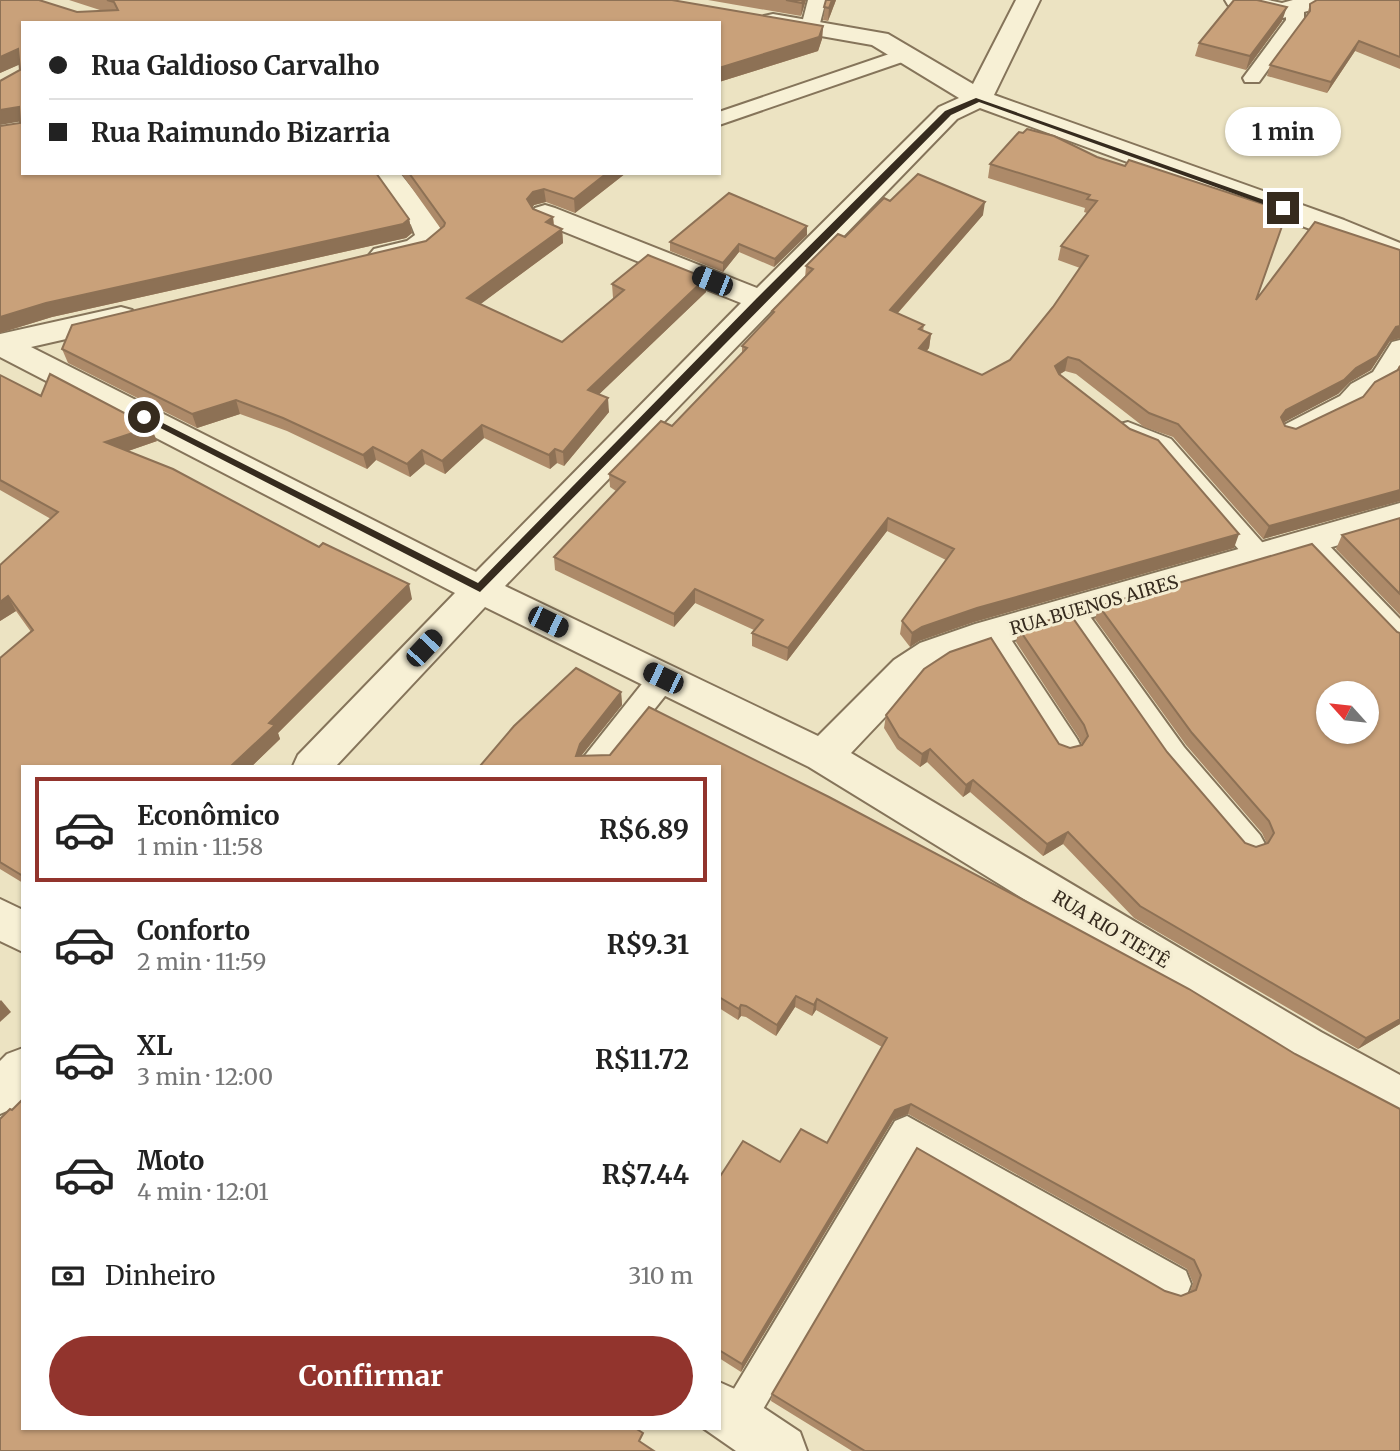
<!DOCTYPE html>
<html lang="pt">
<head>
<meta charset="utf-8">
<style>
	:root { --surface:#fff; --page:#f2f2f2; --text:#222; --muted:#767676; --line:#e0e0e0; --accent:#92342d }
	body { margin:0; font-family:Merriweather,serif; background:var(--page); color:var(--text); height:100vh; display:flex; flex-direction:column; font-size:26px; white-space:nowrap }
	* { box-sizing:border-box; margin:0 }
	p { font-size:23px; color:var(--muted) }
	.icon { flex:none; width:38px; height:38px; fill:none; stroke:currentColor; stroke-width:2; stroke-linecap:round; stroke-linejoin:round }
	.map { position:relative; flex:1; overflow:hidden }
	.sheet { position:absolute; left:21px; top:765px; width:700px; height:665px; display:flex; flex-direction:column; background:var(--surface); border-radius:0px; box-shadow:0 2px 5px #0004 }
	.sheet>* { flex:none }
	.top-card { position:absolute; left:21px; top:21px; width:700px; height:154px; border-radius:0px; box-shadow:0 2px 5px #0004; display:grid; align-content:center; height:154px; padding:0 28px; background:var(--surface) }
	.needle { width:46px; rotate:297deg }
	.fabs { position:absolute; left:1316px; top:681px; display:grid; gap:14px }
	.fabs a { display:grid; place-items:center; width:63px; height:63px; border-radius:50%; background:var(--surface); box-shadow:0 2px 5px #0004; font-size:35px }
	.end { position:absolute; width:32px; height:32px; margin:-16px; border:9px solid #362b1e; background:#fff; box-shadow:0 0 0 4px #fff }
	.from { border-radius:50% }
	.bubble { position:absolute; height:49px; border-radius:24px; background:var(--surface); box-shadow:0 2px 5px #0004; font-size:23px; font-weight:700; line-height:49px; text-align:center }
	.car { position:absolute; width:21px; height:42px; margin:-21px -10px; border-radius:9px; box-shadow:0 0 5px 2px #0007; background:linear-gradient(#222 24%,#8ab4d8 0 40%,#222 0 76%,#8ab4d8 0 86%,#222 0) }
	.top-card b { display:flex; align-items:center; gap:24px; height:66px; font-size:26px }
	.top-card b+b { border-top:2px solid var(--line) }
	.top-card i { width:18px; height:18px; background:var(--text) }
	ul { padding:12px 0 0; list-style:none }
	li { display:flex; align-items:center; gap:21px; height:105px; margin:0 14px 10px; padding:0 14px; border:4px solid transparent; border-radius:0px }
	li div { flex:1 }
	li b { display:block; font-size:26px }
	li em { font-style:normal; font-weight:700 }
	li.active { border-color:var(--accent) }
	li>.icon { width:63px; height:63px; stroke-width:1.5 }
	.pay { display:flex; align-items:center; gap:18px; height:77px; padding:0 28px; font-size:26px }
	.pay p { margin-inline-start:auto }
	.action { display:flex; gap:14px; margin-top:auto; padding:14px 28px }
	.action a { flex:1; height:80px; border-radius:42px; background:var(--accent); color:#fff; font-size:28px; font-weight:700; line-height:80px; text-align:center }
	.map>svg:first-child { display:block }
</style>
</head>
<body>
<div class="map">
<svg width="1400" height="1451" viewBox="0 0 1400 1451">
	<rect width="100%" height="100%" fill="#ece3c2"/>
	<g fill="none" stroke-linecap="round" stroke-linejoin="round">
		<defs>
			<g id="lane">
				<path d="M808,0h18l-7,27 -9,5 -9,-5z"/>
				<path d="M1295,4l9,5v11l-45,62h-14l-2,-4 43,-58v-11z"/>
				<path d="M904,49l9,6 -2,4 -192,66v-13z"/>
				<path d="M1400,340v25l-11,17 -22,12 -11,14 -58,30 -8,2 -8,-2 -4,-6 4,-6 58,-30 11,-12 22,-12 19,-30z"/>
				<path d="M1128,422l43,17 98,111 4,7 -4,7 -9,2 -9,-2 -96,-113 -35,-15 -4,-6 4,-6z"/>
				<path d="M1310,533l9,2 81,84v27l-9,-3 -90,-94 -4,-7 4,-7z"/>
				<path d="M1072,601l9,3 103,143 76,88 5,9 -5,9 -10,4 -10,-4 -76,-90 -101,-145 -4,-7 4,-7z"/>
				<path d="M993,623l9,3 75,113 4,8 -4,8 -10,3 -10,-3 -73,-115 -4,-7 4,-7z"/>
				<path d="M663,667l10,3 4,8 -4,8 -64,80h-30l4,-8 70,-88z"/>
				<path d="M907,1116l279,155 5,13 -5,13 -13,5 -13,-5 -247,-143 -164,279 -13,6 -13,-6 -4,-8 4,-18 172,-286z"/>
			</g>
			<g id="street">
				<path d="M1016,0h24l-46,95 350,125 56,23v19l-420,-154 -23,11 -452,467 313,150 76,-76 26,-17 55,-19 425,-121v24l-416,122 -38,14 -26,17 -69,73 470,279 79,43v46l-111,-59 -480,-295 -324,-160 -149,159h-43l5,-11 157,-162 -455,-236v-23l121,-27 11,3 4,7 -4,7 -101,23 445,225 265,-269 -206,-83 -4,-6 4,-6 10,-3 10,3 202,80 182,-181 20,-9 -87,-53 -108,-19 -3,-5 3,-5 9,-2 115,20 85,50z"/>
				<path d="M1225,0h43l14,3 11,-3h24l-6,10 -28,8 -55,-13z"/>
				<path d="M371,173h29l35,44 10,21c-12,18 -50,29 -71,23l-5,-6 5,-6 33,-8 8,-6 -4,-10z"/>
				<path d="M0,899l23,11v42l-23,-11z"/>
				<path d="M23,1048v53l-7,6 -16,7v-53l7,-7z"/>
				<path d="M719,1382l18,8 63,42 7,19h-71l-33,-23h16z"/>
			</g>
		</defs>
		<!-- lane casing -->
		<use href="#lane" stroke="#85745a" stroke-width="4"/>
		<!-- street casing -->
		<use href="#street" stroke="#85745a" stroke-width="4"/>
		<!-- lane -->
		<use href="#lane" fill="#f7f0d5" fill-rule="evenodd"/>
		<!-- street -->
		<use href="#street" fill="#f7f0d5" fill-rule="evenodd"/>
	</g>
	<!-- wall -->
	<g fill="#ad8a69">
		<path d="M0,0l77,12 26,-1 -34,-11h603l151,26 -1,13 -4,12 -99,31v-59h-696l386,196 3,14 -6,5 -354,79 -52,16v-207l20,-3v-59l-20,9z"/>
		<path d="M708,0h98l-5,16z"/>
		<path d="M826,0h10l-8,21 -5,-1z"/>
		<path d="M1400,0v69l-45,-18 -28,42 -60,-17 3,-11 37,-50 3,-11z"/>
		<path d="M1282,21l-36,49 -51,-14 4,-13z"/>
		<path d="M1019,132l237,168 144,-50v88l-10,3 -19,29 -21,12 -12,12 -54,28 1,4 11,3 67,-32 35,-27 2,-4v135l-137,38 -90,-102 -29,-10 -68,-53 -11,-3 -5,3 174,174 -260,74 -55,19 -9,6 -10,-13 2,-13 44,-61 -59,-29 -100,130 -35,-15v-13l2,-3 -59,-27 -21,24 -119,-57 -1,-13 62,-66 -6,-4 -1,-13 63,-48 70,-73v-7l30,-31v-4l33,-33 1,-12 84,-65 93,14 -85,98 26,12 -1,6 8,3 -2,14 -2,3 55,24 28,-15 43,-53 27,-39 -22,-8 3,-14 26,-33 -3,-1 1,-4 -97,-30 2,-14z"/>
		<path d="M401,173h225l-51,40 -29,-11 -12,3 -2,3 21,9 1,9 8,3 1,14 -83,61 82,38 52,-44h-1l-1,-14 94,8 -107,102 10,18 -45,54 -7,-3 -7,6 -66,-31 -39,36 -20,-10 -15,13 -34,-17 -9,9 -80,-38 -47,-17 -43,14 -129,-65 -6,-14 364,-108 15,-12z"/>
		<path d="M807,235l-33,32 -35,-15 -16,20 -53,-21v-9z"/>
		<path d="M0,375l41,21 116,45 -29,10 284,148 -134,134 2,6 -28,27h-229v117l-23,-14v-211l31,-26 -15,-21 -16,10v-56l51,-46 -51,-29z"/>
		<path d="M1400,518v97l-64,-66 6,-14z"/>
		<path d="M1099,606l298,26 3,392 -42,25 -224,-131 -71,-74 -20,12 -73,-64 -7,5 -36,-35 -7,5 -23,-18 -13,-21 2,-13 173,29 11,4 12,-3 -3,-7 -63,-96 3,-13 148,123 78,91 11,4 11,-3 -5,-11 -76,-88 -91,-126z"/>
		<path d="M576,668l45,24 1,13 -40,50h28l39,-48 180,90 200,106 160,86 106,65 105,55v342h-548l-81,-50 1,-7 145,-246 248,143 16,5 9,-4 3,-9 -6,-14 -279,-155 -15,6 -152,252 -22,-14v-180l24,-37 37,21 21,-33 26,14 55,-96 -66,-37 -4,6 -17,-9 -19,29 -30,-19 -5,-1 -3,4 -19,-12v-242h-239l34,-40z"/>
	</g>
	<!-- shaded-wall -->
	<g fill="#8d7155">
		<path d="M803,0h3l-5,16 1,-13z"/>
		<path d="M832,0h4l-8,21 1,-13z"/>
		<path d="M1287,7l-5,14 -36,49 4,-14z"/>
		<path d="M823,26l-1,13 -4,12 -99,31v-14z"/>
		<path d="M1359,41l-4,10 -28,42 4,-11z"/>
		<path d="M18,49l5,14 -23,10v-16z"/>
		<path d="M19,107l4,14 -23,4v-15z"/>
		<path d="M607,173h19l-51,40 -1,-14z"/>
		<path d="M544,189l2,13 -12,3 -5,8 -2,-14 6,-7z"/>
		<path d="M985,202l-2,13 -95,109 2,-14z"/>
		<path d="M553,217l1,14 -8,-9z"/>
		<path d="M409,219l3,14 -6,5 -354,79 -52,16v-16l46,-14z"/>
		<path d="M807,226v9l-33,32 1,-8z"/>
		<path d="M562,229l1,14 -93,69 -3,-14z"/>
		<path d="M739,244v8l-16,20v-9z"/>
		<path d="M706,278v14l-117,112 -1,-14z"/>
		<path d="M1400,326v12l-10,3 -19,29 -21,12 -12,12 -57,30v-7l5,-7 110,-83z"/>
		<path d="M931,334l-2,14 -12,13 2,-13z"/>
		<path d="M1068,357l-3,14 -13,8 3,-13z"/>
		<path d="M608,398l1,14 -45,54 -1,-14z"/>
		<path d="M236,400l4,14 -43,14 -5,-14z"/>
		<path d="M482,425l2,13 -39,36 -3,-13z"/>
		<path d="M151,427l6,14 -46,16 -6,-15z"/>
		<path d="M373,447l3,13 -9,9 -4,-14z"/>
		<path d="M555,449l2,14 -7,6 -1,-14z"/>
		<path d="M422,450l3,14 -15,13 -3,-13z"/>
		<path d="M1400,490v11l-137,38 6,-13z"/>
		<path d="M888,518l-1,13 -100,130 1,-13z"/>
		<path d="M1239,534l-5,14 -260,74 -55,19 -9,6 2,-14 10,-6 55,-19z"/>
		<path d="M409,584l3,15 -134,134 2,6 -28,27h-21l38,-43z"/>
		<path d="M695,589v14l-21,24v-13z"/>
		<path d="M8,596l8,15 -16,10v-19z"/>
		<path d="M621,692l1,13 -41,51h-5l4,-12z"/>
		<path d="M930,749l-3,13 -7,5 2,-13z"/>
		<path d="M973,780l-3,12 -7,5 3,-12z"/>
		<path d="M1068,832l-5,12 -20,12 4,-12z"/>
		<path d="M796,996l-1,11 -19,29 1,-11z"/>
		<path d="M817,999l-1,11 -4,6 2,-11z"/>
		<path d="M1,1000l10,12 -11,10v-21z"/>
		<path d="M741,1005v11l-3,4 1,-11z"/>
		<path d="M1400,1019v5l-42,25 8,-11z"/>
		<path d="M911,1104l-3,10 -15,6 -152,252 1,-8 153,-254z"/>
	</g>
	<!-- building -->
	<g fill="#c9a17a" stroke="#8d7155" stroke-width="2" fill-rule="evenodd">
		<path d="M0,0h39l38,12 41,-2 -4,-8 -7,-2h565l151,26 -4,11 -100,31v-45h-696v150h353l33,46 -6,5 -357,79 -46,14v-191l20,-3 -1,-16 -19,3v-29l20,-11 -2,-21 -18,8z"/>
		<path d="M786,0h17l-1,3z"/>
		<path d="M826,0h6l-3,8 -5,-1z"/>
		<path d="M1234,0h23l30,7 -37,49 -51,-13z"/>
		<path d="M1317,0h83v57l-41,-16 -28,41 -61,-17 40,-54v-7z"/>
		<path d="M1027,129l27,7 43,21 28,9 4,-6 158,52 -31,88 59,-78 85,28v76l-4,1 -19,29 -21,12 -12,12 -58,30 -5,7 4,9 11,3 67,-32 12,-15 23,-12 2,-4v124l-131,36 -91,-102 -29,-11 -70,-53 -11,-3 -13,9 4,8 71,55 28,11 81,94 -262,74 -55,19 -10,6 -10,-12 52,-72 -66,-31 -100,130 -36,-15 11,-13 -68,-31 -21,25 -120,-57 71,-75 -16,-8 52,-53 11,5 75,-78 -5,-2 32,-34 -2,-1 41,-42 -7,-3 32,-32 7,3 39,-39 6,3 28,-27 67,28 -95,108 34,15 -5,4 12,5 -12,14 63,27 28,-15 43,-53 35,-51 -27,-10 36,-45 -10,-2 3,-4 -100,-31 29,-32 4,1z"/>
		<path d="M409,173h198l-33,26 -30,-10 -11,3 -6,7 6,10 20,8 -7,5 16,7 -95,69 95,44 62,-52 -12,-6 36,-29 58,23 -118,112 20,8 -45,54 -8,-3 -6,6 -67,-30 -40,36 -20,-11 -15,14 -34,-17 -10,8 -80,-37 -47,-18 -44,14 -130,-65 10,-24 354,-84 18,-15 1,-3z"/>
		<path d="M729,193l78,33 -32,33 -36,-15 -16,19 -53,-21z"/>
		<path d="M50,374l101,53 -46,15 68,27 146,78 4,-4 86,41 -140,139 6,2 -44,41h-208v110l-23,-14v-204l33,-28 -25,-34 -8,6v-37l58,-53 -58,-32v-105l41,21z"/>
		<path d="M1400,518v76l-58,-59z"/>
		<path d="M1312,544l85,88 3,1v386l-34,19 -226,-132 -72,-74 -21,12 -74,-64 -7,5 -36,-36 -8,5 -23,-17 -13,-22 38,-46 26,-17 41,-14 68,106 11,4 12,-3 6,-9 -4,-11 -65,-96 51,-15 97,138 78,91 11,4 12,-4 6,-10 -5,-12 -77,-88 -93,-127zM1328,693h39v39h-39z"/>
		<path d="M576,668l45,24 -41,52 -4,12 34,-1 39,-48 180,90 200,106 160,86 106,65 105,55v342h-535l-93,-57 145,-246 248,143 16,5 15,-6 5,-15 -7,-15 -283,-156 -16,6 -153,254 -23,-14v-172l24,-37 37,21 21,-33 26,14 60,-105 -70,-39 -3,6 -18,-9 -19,29 -31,-19 -5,-1 -2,4 -20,-12v-231h-239l34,-40z"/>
		<path d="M23,1099v329h612l8,5 -4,8 15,10h-654v-332l10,-10 2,1z"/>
	</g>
	<!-- route -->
	<path fill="#362b1e" d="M976,98l311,110 -7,2 -301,-108 -28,13 -471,477 -341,-175 8,-2 331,168 279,-285 188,-187z"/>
	<g text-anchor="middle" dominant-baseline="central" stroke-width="6" stroke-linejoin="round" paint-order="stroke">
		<!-- street labels -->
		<g font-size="18" fill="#362b1e" stroke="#f4edd2">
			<text transform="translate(1094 605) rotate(-16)">RUA BUENOS AIRES</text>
			<text transform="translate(1111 929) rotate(31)">RUA RIO TIETÊ</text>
		</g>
	</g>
</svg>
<div class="fabs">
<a><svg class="needle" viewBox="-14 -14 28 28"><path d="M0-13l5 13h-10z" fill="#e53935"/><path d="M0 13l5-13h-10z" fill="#767676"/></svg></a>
</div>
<i class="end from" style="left:144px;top:417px"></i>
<i class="end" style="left:1283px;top:208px"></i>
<div class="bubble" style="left:1225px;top:107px;width:116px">1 min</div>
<i class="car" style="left:712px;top:281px;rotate:292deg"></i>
<i class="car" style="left:548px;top:622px;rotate:116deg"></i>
<i class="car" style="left:424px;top:648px;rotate:43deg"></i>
<i class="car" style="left:663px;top:678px;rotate:296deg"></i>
<div class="top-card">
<b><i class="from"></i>Rua Galdioso Carvalho</b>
<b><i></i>Rua Raimundo Bizarria</b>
</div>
<section class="sheet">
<ul>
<li class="active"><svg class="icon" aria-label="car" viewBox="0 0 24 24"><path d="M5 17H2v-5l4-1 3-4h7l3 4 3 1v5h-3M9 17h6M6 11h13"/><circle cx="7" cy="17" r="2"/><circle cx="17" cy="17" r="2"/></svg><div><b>Econômico</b><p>1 min · 11:58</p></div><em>R$6.89</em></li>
<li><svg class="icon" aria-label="car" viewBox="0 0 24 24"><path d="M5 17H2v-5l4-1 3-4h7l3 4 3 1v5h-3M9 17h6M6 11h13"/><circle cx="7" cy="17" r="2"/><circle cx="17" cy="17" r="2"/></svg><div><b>Conforto</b><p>2 min · 11:59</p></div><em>R$9.31</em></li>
<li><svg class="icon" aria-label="car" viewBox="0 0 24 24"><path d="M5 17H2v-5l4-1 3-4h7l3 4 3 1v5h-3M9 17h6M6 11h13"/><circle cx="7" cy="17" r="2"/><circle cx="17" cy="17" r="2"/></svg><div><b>XL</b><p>3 min · 12:00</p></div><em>R$11.72</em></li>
<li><svg class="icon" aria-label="car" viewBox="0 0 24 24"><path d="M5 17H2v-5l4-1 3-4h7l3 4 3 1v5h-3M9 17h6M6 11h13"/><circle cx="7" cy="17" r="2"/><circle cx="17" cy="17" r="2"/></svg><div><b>Moto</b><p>4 min · 12:01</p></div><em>R$7.44</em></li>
</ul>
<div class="pay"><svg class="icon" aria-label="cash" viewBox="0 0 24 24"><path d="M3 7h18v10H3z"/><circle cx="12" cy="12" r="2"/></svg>Dinheiro<p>310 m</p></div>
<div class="action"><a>Confirmar</a></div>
</section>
</div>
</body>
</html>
